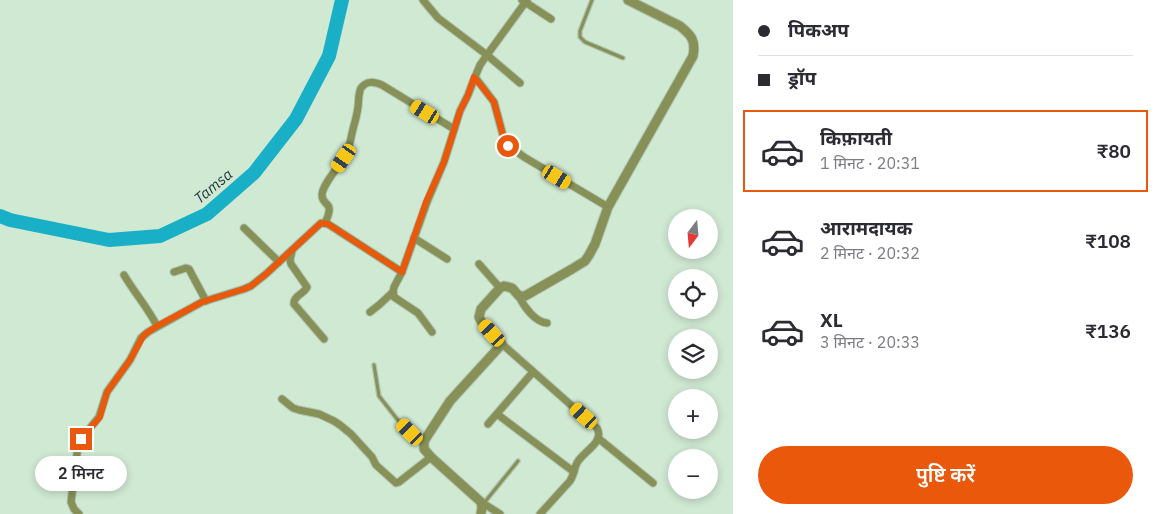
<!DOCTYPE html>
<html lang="hi">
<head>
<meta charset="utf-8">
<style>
	:root { --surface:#fff; --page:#f2f2f3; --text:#2b2b33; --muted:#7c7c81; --line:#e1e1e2; --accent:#ea580c }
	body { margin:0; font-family:"IBM Plex Sans","Noto Sans Devanagari",sans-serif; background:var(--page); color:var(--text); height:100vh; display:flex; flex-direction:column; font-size:19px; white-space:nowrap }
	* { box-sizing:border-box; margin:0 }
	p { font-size:16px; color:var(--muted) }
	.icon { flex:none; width:28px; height:28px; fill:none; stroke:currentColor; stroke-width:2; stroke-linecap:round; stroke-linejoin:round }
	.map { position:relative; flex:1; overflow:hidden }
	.drawer { display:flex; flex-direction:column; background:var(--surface); width:425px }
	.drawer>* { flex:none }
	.guide { display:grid; align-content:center; height:110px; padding:0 25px; background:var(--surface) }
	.needle { width:32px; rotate:196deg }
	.controls { position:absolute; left:668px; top:209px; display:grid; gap:10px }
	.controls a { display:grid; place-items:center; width:50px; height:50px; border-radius:50%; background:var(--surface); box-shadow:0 2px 8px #0003; font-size:25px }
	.end { position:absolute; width:22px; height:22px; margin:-11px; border:6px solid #ea580c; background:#fff; box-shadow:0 0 0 2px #fff }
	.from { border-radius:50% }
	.bubble { position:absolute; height:35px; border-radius:18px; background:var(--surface); box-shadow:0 2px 8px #0003; font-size:16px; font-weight:600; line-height:35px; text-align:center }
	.car { position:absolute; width:15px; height:30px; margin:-15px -8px; border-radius:6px; box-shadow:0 0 4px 1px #0007; background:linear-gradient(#f5c518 24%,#345 0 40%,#f5c518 0 76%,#345 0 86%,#f5c518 0) }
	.guide b { display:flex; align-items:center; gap:18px; height:48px; font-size:19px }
	.guide b+b { border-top:1px solid var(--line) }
	.guide i { width:12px; height:12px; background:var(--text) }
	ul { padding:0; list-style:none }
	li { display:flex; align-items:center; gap:15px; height:82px; margin:0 10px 8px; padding:0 15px; border:2px solid transparent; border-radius:0px }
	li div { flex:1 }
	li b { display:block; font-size:19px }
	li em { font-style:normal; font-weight:600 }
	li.selected { border-color:var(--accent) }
	li>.icon { width:45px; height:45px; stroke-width:1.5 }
	.primary-button { display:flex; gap:10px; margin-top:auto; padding:10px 25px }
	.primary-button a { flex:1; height:58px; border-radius:30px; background:var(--accent); color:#fff; font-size:20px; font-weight:600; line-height:58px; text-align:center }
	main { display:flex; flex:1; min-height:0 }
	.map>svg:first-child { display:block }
</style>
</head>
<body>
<main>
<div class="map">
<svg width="733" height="514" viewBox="0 0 733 514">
	<rect width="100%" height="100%" fill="#d0e9d3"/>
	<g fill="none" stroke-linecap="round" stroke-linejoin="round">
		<!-- river -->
		<path stroke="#19afc7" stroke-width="14" d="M0,216l10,4 99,20 51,-4 47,-22 47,-41 42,-54 33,-63 13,-56"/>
		<defs>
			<g id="service">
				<path d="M592,0l-12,31v6l5,5 38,16"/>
				<path d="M374,365l5,31 18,23 24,24"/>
				<path d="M484,503l34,-42"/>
			</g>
			<g id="minor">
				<path d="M423,0l15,18 49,37 33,28"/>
				<path d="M522,0l29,19"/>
				<path d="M475,77l19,25 10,37 5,7 15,11 84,50"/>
				<path d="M325,223c11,-23 -3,-16 -3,-28 0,-11 20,-31 25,-43 3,-7 4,-15 6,-23 2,-7 4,-14 5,-22 1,-7 0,-13 3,-19 6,-8 13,-6 21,-3l72,44"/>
				<path d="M244,228l35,34"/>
				<path d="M414,238l33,21"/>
				<path d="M292,251l-2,9 1,4 16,23c-3,7 -14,9 -13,17l30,35"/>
				<path d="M479,264l21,24"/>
				<path d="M174,272l12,-4 3,1 17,32"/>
				<path d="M124,275c10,17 24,33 33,51"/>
				<path d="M519,296c5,11 16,26 28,27"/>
				<path d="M370,312l9,-7 14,-13"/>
				<path d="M432,332l-14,-19 -24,-16 -1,-5 1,-5 8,-15 25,-70 17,-40 16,-51 8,-16 7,-18 5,-12 7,-10 40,-55"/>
				<path d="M502,344l95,84c8,15 -14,23 -20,35 -3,5 -3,12 -7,18l-30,33"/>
				<path d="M282,399l11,9 6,2 20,4 15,7 6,4 11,9 21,23 4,8 20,18 3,-1 32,-25"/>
				<path d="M497,414l77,58"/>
				<path d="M488,424l45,-52"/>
				<path d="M598,438l55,45"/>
				<path d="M481,502l19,12"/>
				<path d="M79,514l-5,-5 -3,-7 7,-56 3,-7 18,-22 8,-25 23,-32 11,-22 7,-6 54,-30 42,-13 7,-3 15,-12 55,-51 7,1 74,48"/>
			</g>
			<path id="tertiary" d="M481,514l1,-7 -1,-5 -50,-45 -7,-8v-7l2,-4 24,-37 52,-57 -21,-23 -2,-4 2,-8 19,-21 4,-2 8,2 7,8h6l47,-27 13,-8 4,-6 6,-11 13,-37 85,-151c3,-16 -2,-21 -13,-30l-52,-26"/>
		</defs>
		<!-- service casing -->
		<use href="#service" stroke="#aec4b1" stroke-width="5.5"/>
		<!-- minor casing -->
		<use href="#minor" stroke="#aec4b1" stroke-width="9"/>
		<!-- tertiary casing -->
		<use href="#tertiary" stroke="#aec4b1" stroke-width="11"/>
		<!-- service -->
		<use href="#service" stroke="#879057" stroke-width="3"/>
		<!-- minor -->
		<use href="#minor" stroke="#879057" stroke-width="7"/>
		<!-- tertiary -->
		<use href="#tertiary" stroke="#879057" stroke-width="9"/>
	</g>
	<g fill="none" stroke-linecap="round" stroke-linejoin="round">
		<!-- route -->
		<path stroke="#ea580c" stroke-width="6" d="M81,439l19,-22 7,-25 23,-32 14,-25 13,-9 45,-24 42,-13 7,-3 15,-12 55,-51 7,1 74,48 24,-70 18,-40 16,-51 8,-16 6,-18 20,25 10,37 4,7"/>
	</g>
	<g text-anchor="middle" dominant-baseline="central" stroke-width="4" stroke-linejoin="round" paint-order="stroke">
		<!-- water labels -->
		<g font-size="15" font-style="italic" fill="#1e3439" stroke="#d0e9d3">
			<text transform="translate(213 186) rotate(-40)">Tamsa</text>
		</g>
	</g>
</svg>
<div class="controls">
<a><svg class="needle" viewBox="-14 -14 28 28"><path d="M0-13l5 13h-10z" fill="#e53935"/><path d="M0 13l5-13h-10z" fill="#7c7c81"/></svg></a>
<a><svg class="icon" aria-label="locate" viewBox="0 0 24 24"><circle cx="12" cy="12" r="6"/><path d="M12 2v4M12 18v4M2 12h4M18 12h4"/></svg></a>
<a><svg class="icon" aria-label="layers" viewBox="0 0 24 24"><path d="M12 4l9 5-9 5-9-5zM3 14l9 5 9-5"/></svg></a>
<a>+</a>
<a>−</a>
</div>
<i class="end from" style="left:508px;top:146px"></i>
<i class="end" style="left:81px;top:439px"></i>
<div class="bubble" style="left:35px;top:456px;width:92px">2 मिनट</div>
<i class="car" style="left:425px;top:112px;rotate:301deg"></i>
<i class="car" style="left:344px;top:158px;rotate:215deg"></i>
<i class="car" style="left:557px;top:177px;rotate:121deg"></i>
<i class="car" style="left:492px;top:333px;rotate:318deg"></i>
<i class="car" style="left:584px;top:416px;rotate:312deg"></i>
<i class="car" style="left:410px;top:432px;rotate:315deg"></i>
</div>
<section class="drawer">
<div class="guide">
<b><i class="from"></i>पिकअप</b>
<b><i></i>ड्रॉप</b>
</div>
<ul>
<li class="selected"><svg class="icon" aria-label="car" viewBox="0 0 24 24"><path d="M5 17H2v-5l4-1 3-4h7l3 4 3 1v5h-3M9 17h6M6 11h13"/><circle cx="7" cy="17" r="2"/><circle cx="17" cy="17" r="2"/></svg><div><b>किफ़ायती</b><p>1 मिनट · 20:31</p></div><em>₹80</em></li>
<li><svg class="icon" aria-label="car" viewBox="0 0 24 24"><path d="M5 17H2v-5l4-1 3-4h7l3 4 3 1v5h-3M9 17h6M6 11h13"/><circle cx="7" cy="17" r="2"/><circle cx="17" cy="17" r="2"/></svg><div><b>आरामदायक</b><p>2 मिनट · 20:32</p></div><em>₹108</em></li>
<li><svg class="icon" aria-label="car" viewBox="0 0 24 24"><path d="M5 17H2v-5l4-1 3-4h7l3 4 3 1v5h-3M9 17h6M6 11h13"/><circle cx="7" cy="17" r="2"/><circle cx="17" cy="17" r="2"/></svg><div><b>XL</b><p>3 मिनट · 20:33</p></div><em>₹136</em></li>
</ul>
<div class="primary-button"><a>पुष्टि करें</a></div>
</section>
</main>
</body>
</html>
